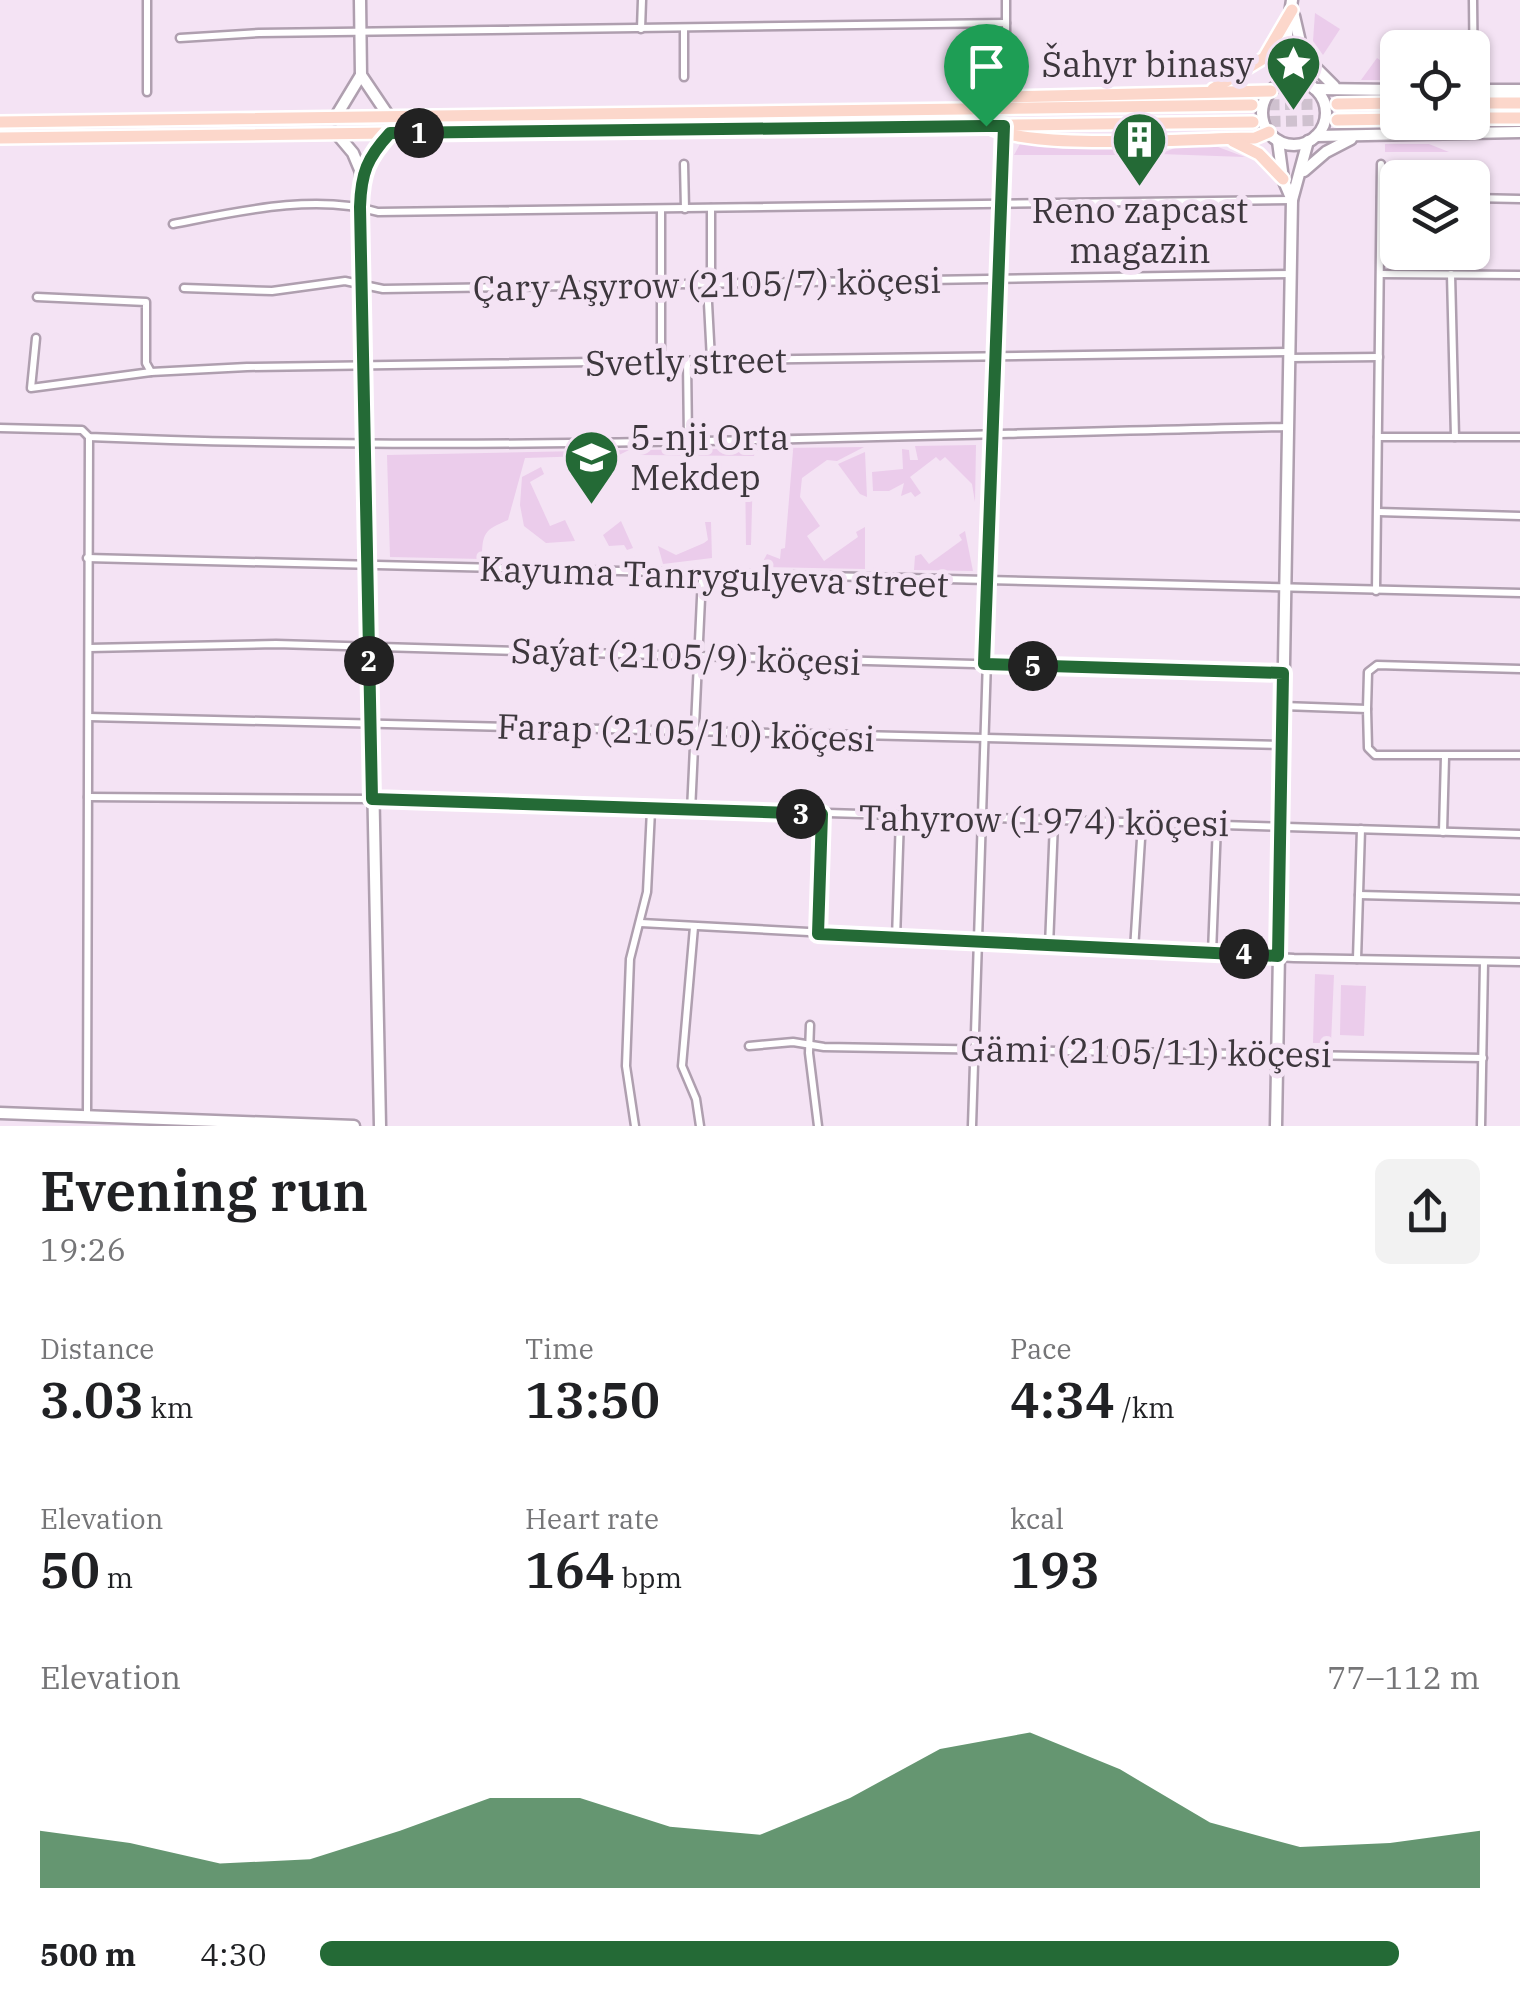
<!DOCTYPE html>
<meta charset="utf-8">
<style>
:root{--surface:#fff;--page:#f2f2f2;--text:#202124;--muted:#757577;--accent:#246a36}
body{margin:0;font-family:"IBM Plex Serif",serif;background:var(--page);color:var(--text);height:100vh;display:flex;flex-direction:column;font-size:38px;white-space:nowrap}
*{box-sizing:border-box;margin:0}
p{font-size:32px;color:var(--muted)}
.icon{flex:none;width:55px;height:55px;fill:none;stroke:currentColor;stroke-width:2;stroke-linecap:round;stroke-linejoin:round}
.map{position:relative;height:1126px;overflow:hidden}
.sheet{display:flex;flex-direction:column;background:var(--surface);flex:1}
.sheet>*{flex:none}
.controls{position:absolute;left:1380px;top:30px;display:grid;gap:20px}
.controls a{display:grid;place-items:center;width:110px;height:110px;border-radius:15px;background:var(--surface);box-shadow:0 2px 8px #0004;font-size:50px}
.pin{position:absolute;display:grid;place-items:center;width:85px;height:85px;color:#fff;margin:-102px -42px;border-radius:50% 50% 50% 0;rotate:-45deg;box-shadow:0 0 10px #0007}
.pin .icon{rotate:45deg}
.km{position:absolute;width:50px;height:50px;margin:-25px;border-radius:50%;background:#222;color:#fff;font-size:28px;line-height:50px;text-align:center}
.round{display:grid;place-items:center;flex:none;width:105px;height:105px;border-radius:15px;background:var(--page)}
.overview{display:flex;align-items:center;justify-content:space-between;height:170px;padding:0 40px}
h1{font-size:55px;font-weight:600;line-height:75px}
.figures{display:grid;grid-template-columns:repeat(3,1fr);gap:15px;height:170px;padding:10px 40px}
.figures div{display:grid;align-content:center}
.figures b{font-size:50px;font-weight:600}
.figures small{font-size:28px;font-weight:400}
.figures p{font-size:28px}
.chart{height:280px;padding:20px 40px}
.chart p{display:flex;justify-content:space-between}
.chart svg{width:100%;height:180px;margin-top:10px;fill:var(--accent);opacity:.7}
ul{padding:0 40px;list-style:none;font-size:32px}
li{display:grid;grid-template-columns:160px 120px 1fr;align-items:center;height:75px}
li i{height:25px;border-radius:12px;background:var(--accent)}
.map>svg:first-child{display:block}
.green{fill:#ebcceb}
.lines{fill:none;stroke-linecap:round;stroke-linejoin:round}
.primary-tunnel{stroke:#cfc1cf;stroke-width:11;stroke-dasharray:11 5.5;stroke-linecap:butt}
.street-casing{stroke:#af9faf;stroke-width:11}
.secondary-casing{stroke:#af9faf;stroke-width:15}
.primary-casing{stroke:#fff;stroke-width:16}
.street{stroke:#fff;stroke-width:6}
.secondary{stroke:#fff;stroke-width:10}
.primary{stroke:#fcd7cb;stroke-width:11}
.route-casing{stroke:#fff;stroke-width:20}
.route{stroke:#246a36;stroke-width:12}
.labels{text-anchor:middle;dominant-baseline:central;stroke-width:10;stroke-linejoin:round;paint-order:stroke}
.poi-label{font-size:35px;fill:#3d373d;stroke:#f4e3f4;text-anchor:end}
.street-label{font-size:35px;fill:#3d373d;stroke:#f4e3f4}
</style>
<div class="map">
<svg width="1520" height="1126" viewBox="0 0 1520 1126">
<rect width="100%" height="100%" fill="#f4e3f4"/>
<g class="green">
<polygon points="1315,13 1340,29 1323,55 1313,41"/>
<polygon points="1377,58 1397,72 1397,80 1361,80"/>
<polygon points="1020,144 1114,148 1133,155 1014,155"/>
<polygon points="1385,144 1429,144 1449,152 1385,152"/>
<polygon points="1177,147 1218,147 1245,157 1160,154"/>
<polygon points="976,445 975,502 972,484 945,457 940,461 936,457 910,477 921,493 915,497 911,492 901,496 904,483 889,491 873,491 872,472 903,469 902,449 909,450 910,460 918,460 915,446"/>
<polygon points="864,447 837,461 827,460 802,478 800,497 820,526 807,536 824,561 858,537 856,532 865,527 865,569 760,567 767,554 780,559 781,549 785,548 793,451 755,451 754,456 640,455 640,450"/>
<path d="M629,450L619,455L525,458L508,520C485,530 482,532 482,559L390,557L387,455Z"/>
<polygon points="865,452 867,497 860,494 838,464"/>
<polygon points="541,467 544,474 530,482 550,526 565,520 575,541 546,543 524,526 520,505 522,477"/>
<polygon points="745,467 753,469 751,545 746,545"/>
<polygon points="621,521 633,548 627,550 624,545 609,546 603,535"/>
<polygon points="705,522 711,522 712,558 663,564 658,546 676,555 704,543 708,540"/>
<polygon points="965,531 973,571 914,570 915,556 921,554 929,564 962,540 959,535"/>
<polygon points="1315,974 1334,975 1331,1043 1313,1043"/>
<polygon points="1341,985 1366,986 1364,1036 1340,1035"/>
</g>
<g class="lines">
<g class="primary-tunnel">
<polyline points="1252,105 1337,104"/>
<polyline points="1253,122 1337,120"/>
</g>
<defs>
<g id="street">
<polyline points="147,0 147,92"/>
<polyline points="1006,0 1006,97"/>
<polyline points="1473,0 1474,90"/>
<polyline points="641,29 642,0"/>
<polyline points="684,29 684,77"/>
<polyline points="180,38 259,33 1006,23"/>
<polyline points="684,164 685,209"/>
<polyline points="1381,197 1398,197"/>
<polyline points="1472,198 1520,199"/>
<polyline points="661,209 661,361"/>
<path d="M173,224C236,212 315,193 378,212L1292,200"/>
<polyline points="1381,274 1520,275"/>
<polyline points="1451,274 1455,437"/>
<polyline points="707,284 711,360"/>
<polyline points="711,284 711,208"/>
<polyline points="184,288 272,291 345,281 383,289 1291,274"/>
<polyline points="37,297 146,302 146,363 151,372 247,367 1288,352"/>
<polyline points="36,338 31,388 151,372"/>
<polyline points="1289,358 1379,357"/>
<polyline points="687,361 688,440"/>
<path d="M0,428L82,430L89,437C488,454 889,435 1288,427"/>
<polyline points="1378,437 1520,437"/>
<polyline points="1378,512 1520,516"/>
<polyline points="87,558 1520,593"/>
<polyline points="1376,591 1381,164"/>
<polyline points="89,648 276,644 1283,673"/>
<polyline points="1283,706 1367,709 1368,748 1375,755 1520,755"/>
<polyline points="1367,709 1368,672 1377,665 1520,669"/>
<polyline points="89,717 1282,745"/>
<polyline points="88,797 372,799 1520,834"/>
<polyline points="691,811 702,577"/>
<polyline points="1443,832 1445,757"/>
<polyline points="1359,895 1520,899"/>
<polyline points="641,923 1294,958 1520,962"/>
<polyline points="694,927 682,1066 696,1099 700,1126"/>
<polyline points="818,934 822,814"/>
<polyline points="896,939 900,817"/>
<polyline points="1049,946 1054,822"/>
<polyline points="1134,950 1142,823"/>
<polyline points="1212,953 1217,824"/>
<polyline points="1357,959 1361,829"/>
<polyline points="810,1025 809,1053 818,1126"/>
<polyline points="749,1046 793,1042 824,1047 1483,1058"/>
<polyline points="87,1115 89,437"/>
<polyline points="635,1126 626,1066 630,959 647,892 651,810"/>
<polyline points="972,1126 1004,132"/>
<polyline points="1481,1126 1484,962"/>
</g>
<g id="secondary">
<polyline points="360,0 361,75 390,118"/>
<polyline points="1294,16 1310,85"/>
<polyline points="1308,60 1334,86"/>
<circle cx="1294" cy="113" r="32"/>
<polyline points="1280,84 1292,0"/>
<polyline points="1315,89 1398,90"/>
<polyline points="1472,90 1520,90"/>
<polyline points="335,118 361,75"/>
<polyline points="337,134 353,153 361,172 380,1126"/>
<polyline points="1316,136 1520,132"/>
<polyline points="1278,141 1283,179 1292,200"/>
<polyline points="1304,171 1326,152 1351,139"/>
<polyline points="361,172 390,133"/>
<polyline points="0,1113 354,1126"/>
<polyline points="1276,1126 1292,200 1308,141"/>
</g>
<g id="primary">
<polyline points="1213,89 1264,58 1292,10"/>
<polyline points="1472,103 1520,103"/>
<polyline points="1337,104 1398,103"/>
<polyline points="985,110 1006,97 1271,91"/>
<polyline points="1472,118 1520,118"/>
<polyline points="1337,120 1398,119"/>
<polyline points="0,122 1252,105"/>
<path d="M990,128C1039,151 1193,138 1255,138L1269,132"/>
<polyline points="0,138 1253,122"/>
<polyline points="1233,141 1259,154 1283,179"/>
</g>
</defs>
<use href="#street" class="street-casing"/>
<use href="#secondary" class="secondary-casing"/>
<use href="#primary" class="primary-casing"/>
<use href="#street" class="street"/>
<use href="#secondary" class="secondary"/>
<use href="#primary" class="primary"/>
</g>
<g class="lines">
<defs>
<path id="route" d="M986,126H1004L984,664L1283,673L1278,956L818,934L822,814L372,799L360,207C361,173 367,158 390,133Z"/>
</defs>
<use href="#route" class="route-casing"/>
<use href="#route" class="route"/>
</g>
<defs>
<symbol id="sight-pin" viewBox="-11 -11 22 30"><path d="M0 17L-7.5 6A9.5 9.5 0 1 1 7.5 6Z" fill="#246a36" stroke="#f4e3f4"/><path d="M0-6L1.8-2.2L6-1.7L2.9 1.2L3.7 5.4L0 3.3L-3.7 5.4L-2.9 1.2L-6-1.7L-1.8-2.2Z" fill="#fff"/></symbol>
<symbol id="building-pin" viewBox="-11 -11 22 30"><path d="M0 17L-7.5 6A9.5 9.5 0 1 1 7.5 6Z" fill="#246a36" stroke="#f4e3f4"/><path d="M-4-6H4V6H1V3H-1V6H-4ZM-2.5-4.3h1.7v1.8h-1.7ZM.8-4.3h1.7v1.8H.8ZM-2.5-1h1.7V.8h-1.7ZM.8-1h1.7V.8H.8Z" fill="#fff"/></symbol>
<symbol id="school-pin" viewBox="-11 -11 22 30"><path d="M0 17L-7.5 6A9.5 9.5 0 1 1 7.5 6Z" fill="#246a36" stroke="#f4e3f4"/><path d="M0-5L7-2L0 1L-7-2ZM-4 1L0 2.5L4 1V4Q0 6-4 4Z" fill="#fff"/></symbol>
</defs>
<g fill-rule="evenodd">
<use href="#sight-pin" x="1262" y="32" width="63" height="86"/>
<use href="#building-pin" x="1108" y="108" width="63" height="86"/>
<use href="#school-pin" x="560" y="426" width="63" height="86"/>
</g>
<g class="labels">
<g class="poi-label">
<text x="1254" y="64">Šahyr binasy</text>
<text x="1140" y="210" text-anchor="middle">Reno zapcast<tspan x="1140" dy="40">magazin</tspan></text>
<text x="630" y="437" text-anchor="start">5-nji Orta<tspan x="630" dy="40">Mekdep</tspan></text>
</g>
<g class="street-label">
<text transform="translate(707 284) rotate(-1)">Çary Aşyrow (2105/7) köçesi</text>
<text transform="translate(686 361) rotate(-1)">Svetly street</text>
<text transform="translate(714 576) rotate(2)">Kayuma Tanrygulyeva street</text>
<text transform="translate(686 656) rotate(2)">Saýat (2105/9) köçesi</text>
<text transform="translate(686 732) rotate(2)">Farap (2105/10) köçesi</text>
<text transform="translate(1044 820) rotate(1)">Tahyrow (1974) köçesi</text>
<text transform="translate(1146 1051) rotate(1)">Gämi (2105/11) köçesi</text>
</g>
</g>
</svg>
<div class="controls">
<a><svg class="icon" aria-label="locate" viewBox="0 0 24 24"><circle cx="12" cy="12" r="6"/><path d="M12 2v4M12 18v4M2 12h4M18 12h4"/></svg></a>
<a><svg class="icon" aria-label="layers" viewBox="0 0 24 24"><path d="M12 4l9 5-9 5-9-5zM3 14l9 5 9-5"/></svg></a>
</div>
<div class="pin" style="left:986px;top:126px;background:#1e9e55"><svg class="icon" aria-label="arrive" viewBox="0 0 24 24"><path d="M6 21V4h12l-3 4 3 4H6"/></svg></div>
<b class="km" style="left:419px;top:133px">1</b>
<b class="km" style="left:369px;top:661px">2</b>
<b class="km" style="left:801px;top:814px">3</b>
<b class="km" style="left:1244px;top:954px">4</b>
<b class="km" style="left:1033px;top:666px">5</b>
</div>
<section class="sheet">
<div class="overview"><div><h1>Evening run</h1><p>19:26</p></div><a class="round"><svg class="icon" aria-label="share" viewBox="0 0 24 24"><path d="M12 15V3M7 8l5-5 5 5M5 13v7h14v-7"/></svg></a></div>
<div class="figures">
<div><p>Distance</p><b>3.03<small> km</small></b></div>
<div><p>Time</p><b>13:50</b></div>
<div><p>Pace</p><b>4:34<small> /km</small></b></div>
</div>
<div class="figures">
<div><p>Elevation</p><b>50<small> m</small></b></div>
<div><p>Heart rate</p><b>164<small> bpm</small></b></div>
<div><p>kcal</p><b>193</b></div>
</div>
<div class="chart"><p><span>Elevation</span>77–112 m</p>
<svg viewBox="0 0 160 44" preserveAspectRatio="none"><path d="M0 44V30L10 33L20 38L30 37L40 30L50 22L60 22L70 29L80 31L90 22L100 10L110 6L120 15L130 28L140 34L150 33L160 30V44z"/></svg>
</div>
<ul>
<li><b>500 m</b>4:30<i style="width:93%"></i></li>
</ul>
</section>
